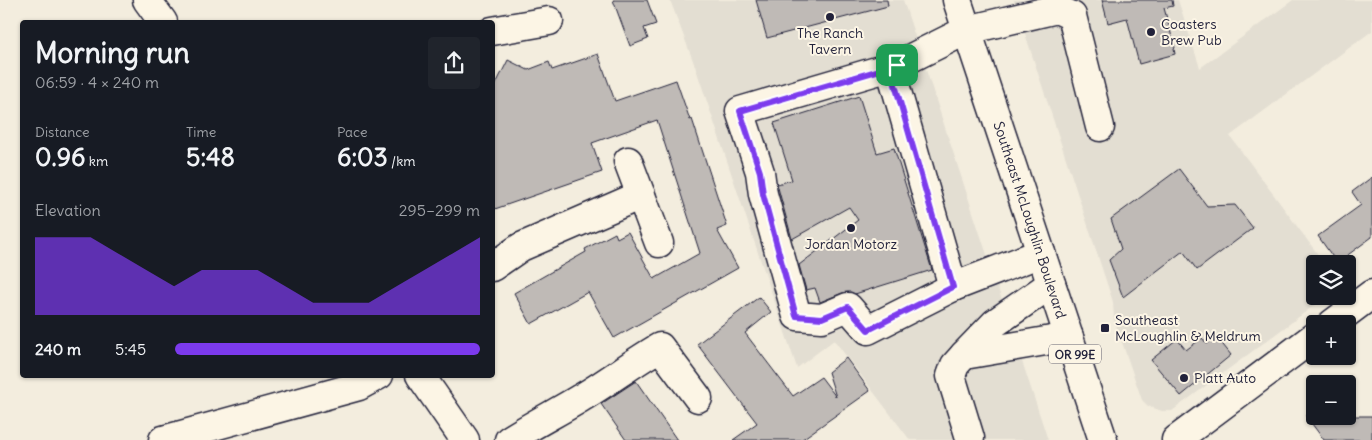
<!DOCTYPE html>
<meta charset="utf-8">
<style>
:root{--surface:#171b24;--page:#20242c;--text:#f1f3f6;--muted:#9ea1a6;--accent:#7c3aed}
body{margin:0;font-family:Delius,sans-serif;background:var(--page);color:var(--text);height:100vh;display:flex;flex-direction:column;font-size:19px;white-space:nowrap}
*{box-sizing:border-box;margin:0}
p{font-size:16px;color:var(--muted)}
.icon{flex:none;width:28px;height:28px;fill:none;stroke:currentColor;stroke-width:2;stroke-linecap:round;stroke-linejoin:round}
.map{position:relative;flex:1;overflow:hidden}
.panel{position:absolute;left:20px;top:20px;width:475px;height:358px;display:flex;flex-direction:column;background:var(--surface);border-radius:5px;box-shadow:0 1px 4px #0004}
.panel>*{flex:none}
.fabs{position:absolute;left:1306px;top:255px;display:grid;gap:10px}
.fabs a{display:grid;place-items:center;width:50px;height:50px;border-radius:5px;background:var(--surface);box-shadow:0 1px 4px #0004;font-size:25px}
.pin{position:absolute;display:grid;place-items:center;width:42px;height:42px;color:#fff;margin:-21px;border-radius:10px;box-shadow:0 2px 8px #0006}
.round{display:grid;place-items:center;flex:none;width:52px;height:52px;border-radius:5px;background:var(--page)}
.summary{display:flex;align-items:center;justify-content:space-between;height:85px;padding:0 15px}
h1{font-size:28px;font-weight:700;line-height:38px}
.metrics{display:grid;grid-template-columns:repeat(3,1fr);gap:8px;height:85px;padding:5px 15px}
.metrics div{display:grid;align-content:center}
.metrics b{font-size:25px;font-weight:700}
.metrics small{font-size:14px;font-weight:400}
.metrics p{font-size:14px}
.chart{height:140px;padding:10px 15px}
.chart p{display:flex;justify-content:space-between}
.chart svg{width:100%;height:90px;margin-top:5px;fill:var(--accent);opacity:.7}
ul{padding:0 15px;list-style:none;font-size:16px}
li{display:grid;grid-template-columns:80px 60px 1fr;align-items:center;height:38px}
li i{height:12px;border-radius:6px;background:var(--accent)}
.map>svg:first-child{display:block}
.built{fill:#e3ded2}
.building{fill:#bfbab6;stroke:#22223b}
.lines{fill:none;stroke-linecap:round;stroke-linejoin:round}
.minor-casing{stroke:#22223b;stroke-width:31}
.major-casing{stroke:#22223b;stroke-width:31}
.minor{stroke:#fcf5e5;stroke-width:28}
.major{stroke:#fcf5e5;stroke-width:28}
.route-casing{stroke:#fff;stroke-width:10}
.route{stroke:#7c3aed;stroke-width:6}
.poi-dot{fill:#22223b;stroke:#fcf5e5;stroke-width:2}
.labels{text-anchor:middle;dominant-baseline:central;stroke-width:4;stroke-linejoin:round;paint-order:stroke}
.shield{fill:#fcf5e5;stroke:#63616e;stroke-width:1}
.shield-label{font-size:12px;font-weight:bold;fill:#22223b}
.poi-label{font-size:14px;fill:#22223b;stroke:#fcf5e5;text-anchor:start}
.street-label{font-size:14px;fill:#22223b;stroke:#fcf5e5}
</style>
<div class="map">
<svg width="1372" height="440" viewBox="0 0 1372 440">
<rect width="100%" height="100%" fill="#f3edde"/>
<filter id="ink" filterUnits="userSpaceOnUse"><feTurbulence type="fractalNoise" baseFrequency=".02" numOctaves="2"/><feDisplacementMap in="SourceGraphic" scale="10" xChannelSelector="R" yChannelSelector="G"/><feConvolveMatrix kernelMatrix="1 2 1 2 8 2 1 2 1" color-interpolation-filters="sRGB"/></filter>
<g filter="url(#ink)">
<g class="built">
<polygon points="670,0 903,0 1048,440 910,440 834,340 797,368 695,66"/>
<polygon points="1014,0 1178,0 1200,68 1293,0 1372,0 1372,31 1230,136 1325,264 1315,264 1315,296 1327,296 1172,411 1162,411 1148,406 1142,400 1114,319 1113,302"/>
</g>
<g class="building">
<polygon points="613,0 647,0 656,24 644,28 648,39 630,46"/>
<polygon points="756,0 887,0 888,6 767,38"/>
<polygon points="1102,0 1172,0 1173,6 1164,8 1175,48 1174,49 1175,54 1139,64 1127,18 1108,23"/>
<polygon points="598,54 615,101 676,80 690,120 692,119 727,226 717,230 738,268 614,338 588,292 531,324 514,293 586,252 585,249 615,233 617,238 628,232 654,279 700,253 657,120 592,143 602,172 492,210 492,92 508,60 528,70 549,62 552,70"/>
<polygon points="859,96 877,153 894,148 932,270 855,294 851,292 842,293 820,302 815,288 806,290 799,265 858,220 849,207 792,239 777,184 792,180 774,123"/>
<polygon points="1179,169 1207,206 1235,205 1253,228 1197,270 1183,251 1123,297 1109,260 1121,249 1111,219"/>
<polygon points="1372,177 1372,237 1337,263 1318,236 1361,205 1352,192"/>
<polygon points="759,297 771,312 745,333 793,396 821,377 836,397 828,372 846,358 870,391 801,440 733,440 757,423 697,344"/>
<polygon points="1216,336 1231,355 1181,396 1151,360 1177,339 1186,350 1202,338 1207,344"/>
<polygon points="636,381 677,440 626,440 601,404"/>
<polygon points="1306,416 1372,416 1372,440 1324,440"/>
</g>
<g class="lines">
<defs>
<g id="minor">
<polyline points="147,0 163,22"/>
<polyline points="492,31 549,21"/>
<polyline points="897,65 740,111 760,172 763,194 797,316 822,318 848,307 868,330 953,287 1041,253"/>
<polyline points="628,161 659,243"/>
<polyline points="492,267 521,247 641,195"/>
<polyline points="1051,284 995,323 964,355 1069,337"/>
<polyline points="953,287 892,74 897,65 967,30 1057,9 1072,16 1100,127"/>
<polyline points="1332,324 1372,294"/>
<polyline points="964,355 955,365 951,376 970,438"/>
<polyline points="420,375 465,440"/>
<polyline points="163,440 359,386 379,375"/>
<path d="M509,440C532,425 556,413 579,399C607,383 632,363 660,347L698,398"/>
<polyline points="1176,440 1315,336"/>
</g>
<polyline id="major" points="957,0 1103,440"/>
</defs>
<use href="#minor" class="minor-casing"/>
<use href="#major" class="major-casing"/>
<use href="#minor" class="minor"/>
<use href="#major" class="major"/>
</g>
</g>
<g class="lines" filter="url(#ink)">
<defs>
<polygon id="route" points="897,65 892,74 953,287 868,330 848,307 822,318 796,316 763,194 760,172 740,111"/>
</defs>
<use href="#route" class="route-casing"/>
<use href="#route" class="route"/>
</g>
<g class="poi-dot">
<circle cx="830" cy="17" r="5"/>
<circle cx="1151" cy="32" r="5"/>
<circle cx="851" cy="228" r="5"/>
<rect x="1100" y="323" width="10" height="10" rx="2.5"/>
<circle cx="1184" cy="378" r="5"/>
</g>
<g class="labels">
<rect class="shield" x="1049" y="344.5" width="52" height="19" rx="4"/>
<g class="shield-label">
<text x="1075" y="354">OR 99E</text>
</g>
<g class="poi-label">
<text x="1161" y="24">Coasters<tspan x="1161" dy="16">Brew Pub</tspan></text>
<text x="830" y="33" text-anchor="middle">The Ranch<tspan x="830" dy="16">Tavern</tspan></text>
<text x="851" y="244" text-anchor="middle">Jordan Motorz</text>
<text x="1115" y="320">Southeast<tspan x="1115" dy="16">McLoughlin &amp; Meldrum</tspan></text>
<text x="1194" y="378">Platt Auto</text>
</g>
<g class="street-label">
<text transform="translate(1030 220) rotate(72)">Southeast McLoughlin Boulevard</text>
</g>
</g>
</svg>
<div class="fabs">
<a><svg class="icon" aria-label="layers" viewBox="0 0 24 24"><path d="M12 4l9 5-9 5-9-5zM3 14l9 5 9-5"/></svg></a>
<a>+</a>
<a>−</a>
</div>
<div class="pin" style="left:897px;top:65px;background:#1e9e55"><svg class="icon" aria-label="arrive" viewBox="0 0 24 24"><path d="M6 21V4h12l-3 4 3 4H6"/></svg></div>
<section class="panel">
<div class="summary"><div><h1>Morning run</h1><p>06:59 · 4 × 240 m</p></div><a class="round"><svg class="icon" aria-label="share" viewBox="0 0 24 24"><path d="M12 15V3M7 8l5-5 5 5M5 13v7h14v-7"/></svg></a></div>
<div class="metrics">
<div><p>Distance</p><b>0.96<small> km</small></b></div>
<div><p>Time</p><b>5:48</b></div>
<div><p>Pace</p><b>6:03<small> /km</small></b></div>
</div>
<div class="chart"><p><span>Elevation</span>295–299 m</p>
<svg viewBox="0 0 160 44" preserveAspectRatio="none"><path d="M0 44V6L10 6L20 6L30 14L40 22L50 30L60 22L70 22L80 22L90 30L100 38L110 38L120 38L130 30L140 22L150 14L160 6V44z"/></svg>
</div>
<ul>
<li><b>240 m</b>5:45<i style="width:100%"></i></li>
</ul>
</section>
</div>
